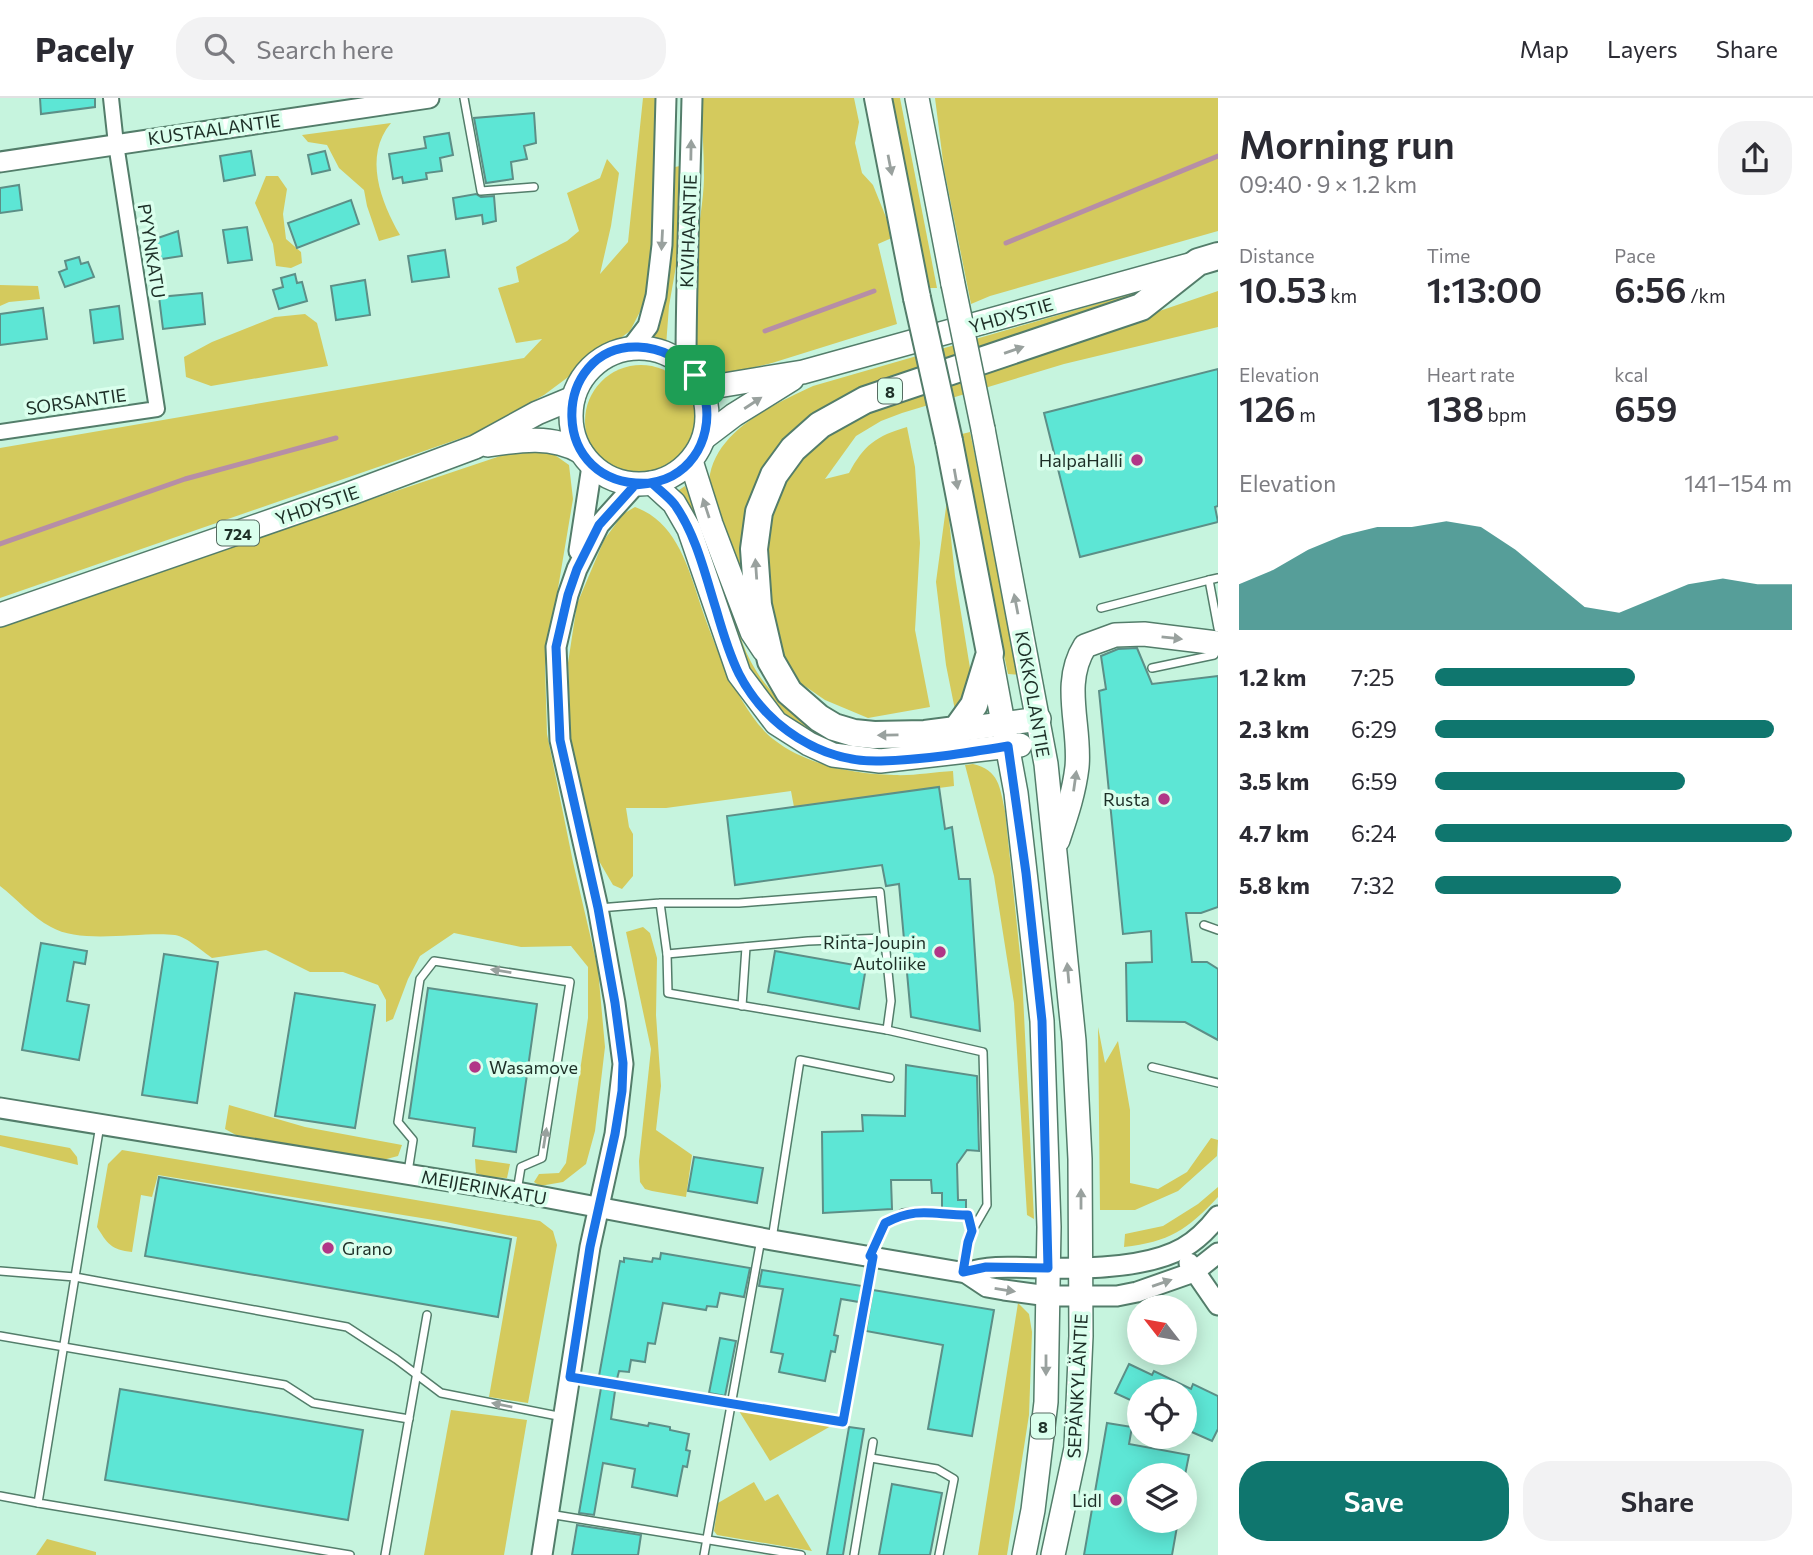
<!DOCTYPE html>
<meta charset="utf-8">
<style>
:root{--surface:#fff;--page:#f2f2f3;--text:#2b2b33;--muted:#7c7c81;--line:#e1e1e2;--accent:#0f766e}
body{margin:0;font-family:Commissioner,sans-serif;background:var(--page);color:var(--text);height:100vh;display:flex;flex-direction:column;font-size:26px;white-space:nowrap}
*{box-sizing:border-box;margin:0}
p{font-size:23px;color:var(--muted)}
.icon{flex:none;width:38px;height:38px;fill:none;stroke:currentColor;stroke-width:2;stroke-linecap:round;stroke-linejoin:round}
.map{position:relative;flex:1;overflow:hidden}
.details{display:flex;flex-direction:column;background:var(--surface);width:595px}
.details>*{flex:none}
.needle{width:46px;rotate:301deg}
.fabs{position:absolute;left:1127px;top:1197px;display:grid;gap:14px}
.fabs a{display:grid;place-items:center;width:70px;height:70px;border-radius:50%;background:var(--surface);box-shadow:0 4px 18px #0003;font-size:35px}
.pin{position:absolute;display:grid;place-items:center;width:60px;height:60px;color:#fff;margin:-30px;border-radius:14px;box-shadow:0 4px 10px #0006}
.round{display:grid;place-items:center;flex:none;width:74px;height:74px;border-radius:28px;background:var(--page)}
.headline{display:flex;align-items:center;justify-content:space-between;height:119px;padding:0 21px}
h1{font-size:38px;font-weight:600;line-height:52px}
.figures{display:grid;grid-template-columns:repeat(3,1fr);gap:10px;height:119px;padding:7px 21px}
.figures div{display:grid;align-content:center}
.figures b{font-size:35px;font-weight:600}
.figures small{font-size:19px;font-weight:400}
.figures p{font-size:19px}
.chart{height:196px;padding:14px 21px}
.chart p{display:flex;justify-content:space-between}
.chart svg{width:100%;height:126px;margin-top:7px;fill:var(--accent);opacity:.7}
.primary-button{display:flex;gap:14px;margin-top:auto;padding:14px 21px}
.primary-button a{flex:1;height:80px;border-radius:28px;background:var(--accent);color:#fff;font-size:28px;font-weight:600;line-height:80px;text-align:center}
.primary-button a+a{background:var(--page);color:var(--text)}
ul{padding:0 21px;list-style:none;font-size:23px}
li{display:grid;grid-template-columns:112px 84px 1fr;align-items:center;height:52px}
li i{height:18px;border-radius:9px;background:var(--accent)}
header{display:flex;align-items:center;gap:42px;box-sizing:border-box;height:98px;padding:0 35px;background:var(--surface);border-bottom:2px solid var(--line)}
header strong{font-size:33px}
nav{display:flex;gap:38px;margin-inline-start:auto;font-size:24px}
.search{width:490px;height:63px;background:var(--page);display:flex;align-items:center;gap:18px;box-sizing:border-box;padding:0 24px;border-radius:28px;color:var(--muted);font-size:26px}
main{display:flex;flex:1;min-height:0}
.map>svg:first-child{display:block}
.green{fill:#d4ca5d}
.lines{fill:none;stroke-linecap:round;stroke-linejoin:round}
.stream{stroke:#b68ea6;stroke-width:5}
.building{fill:#5de6d5;stroke:#5c8f87;stroke-width:2}
.lane-casing{stroke:#537d6a;stroke-width:10}
.street-casing{stroke:#537d6a;stroke-width:18}
.secondary-casing{stroke:#537d6a;stroke-width:23}
.primary-casing{stroke:#537d6a;stroke-width:26}
.highway-casing{stroke:#537d6a;stroke-width:30}
.lane{stroke:#fff;stroke-width:7}
.street{stroke:#fff;stroke-width:14}
.secondary{stroke:#fff;stroke-width:19}
.primary{stroke:#fff;stroke-width:23}
.highway{stroke:#fff;stroke-width:26}
.primary-bridge-casing{stroke:#537d6a;stroke-width:26;stroke-linecap:butt}
.highway-bridge-casing{stroke:#537d6a;stroke-width:30;stroke-linecap:butt}
.primary-bridge{stroke:#fff;stroke-width:23}
.highway-bridge{stroke:#fff;stroke-width:26}
.oneway{fill:#99a19e}
.route-casing{stroke:#fff;stroke-width:14}
.route{stroke:#1a73e8;stroke-width:9}
.poi-dot{fill:#b13687;stroke:#daffed;stroke-width:2.5}
.labels{text-anchor:middle;dominant-baseline:central;stroke-width:7;stroke-linejoin:round;paint-order:stroke}
.shield{fill:#daffed;stroke:#566d62;stroke-width:2}
.shield-label{font-size:16px;font-weight:bold;fill:#1d2f27}
.street-label{font-size:18px;fill:#1d2f27;stroke:#daffed}
.poi-label{font-size:18px;fill:#1d2f27;stroke:#daffed;text-anchor:end}
</style>
<header>
<strong>Pacely</strong>
<div class="search"><svg class="icon" aria-label="search" viewBox="0 0 24 24"><circle cx="10" cy="10" r="6"/><path d="M15 15l6 6"/></svg>Search here</div>
<nav><a>Map</a><a>Layers</a><a>Share</a></nav>
</header>
<main>
<div class="map">
<svg width="1218" height="1457" viewBox="0 0 1218 1457">
<rect width="100%" height="100%" fill="#c6f4de"/>
<g class="green">
<polygon points="643,0 655,0 660,23 653,154 643,208 630,233 544,297 476,335 0,500 0,350 524,260 542,241 516,245 498,190 519,184 516,169 567,143 579,133 567,95 600,80 607,61 619,75 611,128 600,176 628,144"/>
<path d="M701,0H854L859,24L855,45L862,75L873,87L894,139L878,146L897,226L772,265L726,276L700,265C675,219 703,133 704,80C704,54 702,27 701,0Z"/>
<polygon points="888,0 900,0 937,190 928,190"/>
<polygon points="935,0 1218,0 1218,133 990,198 971,206 944,71"/>
<path d="M391,25C363,58 381,104 400,137L379,143L367,108L364,92L339,70L327,47L308,44L302,37Z"/>
<path d="M680,68L684,108L679,151L669,208L666,248L653,246C666,188 674,128 675,69Z"/>
<polygon points="266,78 278,78 287,91 283,116 286,141 301,154 302,165 291,170 276,168 273,146 255,105"/>
<polygon points="0,187 38,188 40,201 9,204 0,208"/>
<path d="M1152,190L1082,220L798,330L745,477C734,455 719,432 712,409C693,343 766,310 813,288Z"/>
<path d="M1218,193V229L1064,266L902,315L881,323L856,338L825,381L849,375C864,347 876,338 907,329L915,369L920,445L915,532L930,609L868,620L825,602L796,582L787,566L770,517L762,469L767,424L778,395L798,358L838,326L890,305Z"/>
<polygon points="305,216 317,225 328,268 211,288 186,279 184,259 212,244 275,219"/>
<circle cx="641" cy="323" r="56"/>
<polygon points="970,334 1020,577 1008,576 958,337"/>
<path d="M515,353L552,355L569,367L573,401L545,568L547,636L573,764L598,871L605,949L595,1033L586,1066L563,1084L540,1088L534,1084L539,1076L559,1075L566,1065L588,920V869L571,848L521,849L454,835L420,858L408,881L393,921L386,924V902L378,887L343,874H310L266,852L212,860C202,853 187,839 175,837C141,833 82,847 51,829C32,819 17,801 0,788V526Z"/>
<path d="M685,388C698,419 712,451 724,483C733,509 738,540 751,564C772,603 805,625 843,644L840,650L798,632L774,612L746,571L676,394Z"/>
<polygon points="947,402 955,478 970,570 971,591 955,612 946,567 936,484"/>
<path d="M635,409C672,422 686,461 697,496C710,537 739,614 773,641C806,667 853,676 894,677C913,678 933,674 953,673L954,688L794,709L791,693L666,710H626L629,729L633,736V778L622,791L613,787L599,763L582,696L571,650L568,565L577,506L604,442L623,416Z"/>
<path d="M973,666C999,672 1000,689 1005,713L1022,876L1034,1121L1027,1117L1014,905L994,778L965,667Z"/>
<polygon points="643,829 650,835 657,860 656,917 661,988 656,1032 692,1057 686,1099 652,1093 645,1091 640,1084 639,1063 651,951 626,834"/>
<polygon points="1098,929 1105,965 1118,943 1130,1012 1130,1085 1158,1091 1187,1074 1211,1040 1218,1042 1217,1058 1178,1093 1135,1112 1100,1112"/>
<polygon points="229,1007 305,1029 402,1047 398,1058 379,1063 236,1037 225,1031"/>
<polygon points="0,1037 70,1050 77,1059 78,1067 0,1048"/>
<path d="M122,1052L540,1123L553,1133L557,1147L528,1305L489,1299L517,1139L446,1124L158,1077L152,1099L141,1097L132,1154C111,1152 107,1145 97,1129L108,1066Z"/>
<polygon points="475,1061 510,1066 507,1080 487,1079 476,1075"/>
<path d="M1218,1089V1099C1187,1132 1169,1144 1124,1149L1125,1136L1163,1128L1198,1106Z"/>
<polygon points="1018,1205 1029,1216 1032,1234 1029,1317 1007,1457 978,1457"/>
<polygon points="451,1312 527,1322 504,1457 424,1457"/>
<polygon points="739,1313 831,1328 770,1363"/>
<polygon points="754,1384 765,1403 778,1396 812,1453 717,1437 714,1433 718,1405"/>
<polygon points="47,1441 96,1454 96,1457 36,1457"/>
</g>
<g class="lines">
<g class="stream">
<polyline points="1006,145 1218,58"/>
<polyline points="765,233 874,193"/>
<polyline points="0,446 185,381 336,340"/>
</g>
</g>
<g class="building">
<polygon points="40,0 95,0 95,9 41,16"/>
<polygon points="534,15 536,45 524,48 527,61 511,64 513,81 486,85 474,20"/>
<polygon points="449,35 453,57 440,60 442,73 426,75 427,81 403,85 402,79 393,81 389,56 426,50 424,39"/>
<polygon points="251,53 255,77 224,83 220,58"/>
<polygon points="325,53 330,72 312,76 308,57"/>
<polygon points="19,87 22,112 0,115 0,90"/>
<polygon points="476,96 481,99 494,98 496,123 483,126 482,117 456,121 453,100"/>
<polygon points="351,102 359,126 297,150 288,125"/>
<polygon points="247,129 252,162 228,165 223,132"/>
<polygon points="178,133 182,158 155,162 152,142"/>
<polygon points="445,152 449,179 412,184 408,158"/>
<polygon points="79,159 81,166 88,164 94,179 65,189 59,174 67,171 65,163"/>
<polygon points="295,176 297,185 302,184 307,203 279,211 273,192 283,189 281,180"/>
<polygon points="365,182 370,217 336,222 331,188"/>
<polygon points="202,195 205,226 163,231 159,199"/>
<polygon points="119,208 123,241 94,245 90,212"/>
<polygon points="43,210 47,241 0,247 0,216"/>
<polygon points="1218,271 1218,408 1215,409 1218,424 1080,459 1044,315"/>
<polygon points="1137,550 1152,586 1218,578 1218,809 1201,815 1186,815 1192,864 1207,864 1218,871 1218,942 1185,924 1127,923 1126,865 1152,864 1151,833 1123,836 1099,593 1106,591 1101,558 1118,551"/>
<polygon points="939,689 945,731 952,729 959,781 970,781 980,933 911,919 899,786 886,788 882,767 735,787 727,718"/>
<polygon points="41,845 87,853 85,866 74,864 67,903 89,907 79,962 22,952"/>
<polygon points="775,853 866,869 859,911 768,894"/>
<polygon points="164,856 218,864 197,1005 142,997"/>
<polygon points="428,890 537,906 516,1054 473,1048 475,1030 409,1020"/>
<polygon points="295,895 375,907 355,1030 275,1018"/>
<polygon points="906,967 977,978 979,1053 967,1052 957,1066 958,1102 966,1102 966,1111 942,1111 942,1095 932,1095 931,1082 891,1082 892,1111 823,1115 822,1034 863,1033 862,1017 905,1018"/>
<polygon points="694,1059 763,1070 757,1105 688,1093"/>
<polygon points="159,1079 511,1141 498,1219 145,1158"/>
<polygon points="661,1155 750,1170 744,1199 720,1195 717,1209 707,1208 706,1212 663,1205 655,1246 648,1245 645,1264 631,1262 629,1274 619,1273 617,1281 599,1278 620,1163 624,1164 624,1160 652,1164 653,1160 660,1161"/>
<polygon points="762,1172 862,1188 859,1204 841,1201 834,1237 838,1238 835,1254 831,1253 825,1283 779,1274 783,1256 771,1254 783,1191 759,1188"/>
<polygon points="873,1192 994,1212 972,1338 928,1331 943,1247 866,1233"/>
<polygon points="720,1240 736,1243 725,1298 709,1295"/>
<polygon points="1129,1266 1152,1277 1154,1273 1191,1291 1193,1286 1218,1298 1218,1331 1212,1343 1185,1331 1185,1293 1139,1293 1139,1306 1115,1295"/>
<polygon points="601,1290 615,1293 611,1321 648,1328 649,1325 670,1329 670,1332 689,1336 686,1352 690,1353 687,1369 683,1368 677,1398 632,1389 635,1371 603,1365 594,1417 579,1415"/>
<polygon points="120,1291 363,1332 348,1422 105,1382"/>
<polygon points="1107,1325 1132,1329 1129,1346 1189,1357 1185,1377 1139,1377 1139,1423 1178,1423 1172,1457 1084,1457"/>
<polygon points="849,1329 864,1331 843,1457 827,1457"/>
<polygon points="892,1386 942,1395 930,1457 879,1457"/>
<polygon points="577,1427 641,1437 638,1457 572,1457"/>
</g>
<g class="lines">
<defs>
<g id="lane">
<polyline points="464,0 481,93 534,89"/>
<polyline points="1218,480 1209,482 1218,530"/>
<polyline points="1101,510 1209,482"/>
<polyline points="1152,570 1214,557 1218,550"/>
<polyline points="599,810 660,805 739,805 880,794 891,903 887,932 668,895 667,856 660,805"/>
<polyline points="1204,827 1218,832"/>
<polyline points="667,856 808,843 885,840"/>
<polyline points="742,908 746,849"/>
<polyline points="887,932 983,954 987,1107 972,1133"/>
<polyline points="1152,969 1218,985"/>
<polyline points="100,1027 75,1179 347,1229 396,1261 441,1295 563,1319"/>
<polyline points="408,1074 413,1042 398,1024 420,881 434,863 570,884 542,1060 521,1069 517,1093"/>
<polyline points="772,1141 800,962 890,980"/>
<polyline points="870,1157 885,1125 903,1115 927,1113 939,1117 968,1117 972,1133 968,1145 963,1174"/>
<polyline points="0,1173 75,1179 38,1405 350,1457"/>
<polyline points="0,1238 285,1287 313,1305 409,1321"/>
<polyline points="570,1279 843,1324 873,1160"/>
<polyline points="871,1360 937,1371 954,1381 939,1457"/>
<polyline points="0,1398 38,1405"/>
<polyline points="549,1416 801,1457"/>
<polyline points="385,1457 427,1217"/>
<polyline points="704,1457 761,1141"/>
<polyline points="854,1457 873,1344"/>
</g>
<polyline id="street" points="0,334 157,311 116,46 111,0"/>
<g id="secondary">
<polyline points="0,64 429,0"/>
<polyline points="632,249 648,228 656,198 662,147 666,0"/>
<path d="M686,267C686,178 690,89 692,0"/>
<polyline points="579,453 592,368"/>
<polyline points="0,1010 517,1094 772,1142 966,1175 987,1189 1004,1192 1048,1198 1117,1198 1137,1194 1194,1174 1218,1155"/>
<polyline points="1189,1165 1218,1207"/>
<path d="M966,1175C993,1166 1018,1170 1046,1170C1085,1171 1148,1170 1183,1150C1197,1142 1208,1131 1218,1118"/>
<polyline points="542,1457 590,1149 615,1036 623,966 615,905 598,810 560,642 556,549 568,497 577,471 599,427 635,387"/>
</g>
<g id="primary">
<polyline points="917,0 953,186"/>
<circle cx="639" cy="318" r="68"/>
<polyline points="699,282 718,288 803,274 1193,166"/>
<polyline points="983,331 1046,666 1074,943 1080,1061 1081,1238 1076,1350 1053,1457"/>
<polyline points="705,339 734,317 792,281"/>
<path d="M488,347C520,342 553,337 581,354"/>
<polyline points="691,363 711,426 752,534 764,552"/>
<polyline points="652,385 674,405 689,431 739,576 776,625 809,646 833,657 880,663 1020,647"/>
<polyline points="0,517 349,396 475,349 537,315 573,300"/>
<polyline points="990,555 1016,695 1042,923 1049,1129 1046,1304 1033,1412 1024,1457"/>
<polyline points="956,632 1039,621"/>
<path d="M1058,742C1066,718 1074,695 1077,669C1081,628 1061,586 1085,548L1115,537L1144,536L1218,545"/>
</g>
<g id="highway">
<polyline points="878,0 917,200"/>
<polyline points="949,343 990,555 974,607 956,632 925,636 874,637 854,635 834,629 819,620 789,594 771,563 758,507 754,451 759,414 774,377 793,351 820,327 865,302 1141,209 1198,164 1218,158"/>
</g>
</defs>
<use href="#lane" class="lane-casing"/>
<use href="#street" class="street-casing"/>
<use href="#secondary" class="secondary-casing"/>
<use href="#primary" class="primary-casing"/>
<use href="#highway" class="highway-casing"/>
<use href="#lane" class="lane"/>
<use href="#street" class="street"/>
<use href="#secondary" class="secondary"/>
<use href="#primary" class="primary"/>
<use href="#highway" class="highway"/>
<defs>
<polyline id="primary-bridge" points="953,186 983,331"/>
<polyline id="highway-bridge" points="917,200 949,343"/>
</defs>
<use href="#primary-bridge" class="primary-bridge-casing"/>
<use href="#highway-bridge" class="highway-bridge-casing"/>
<use href="#primary-bridge" class="primary-bridge"/>
<use href="#highway-bridge" class="highway-bridge"/>
</g>
<defs><path id="oneway-solid" d="M-6-.8H1V-3.2L6.5 0L1 3.2V.8H-6Z" transform="scale(1.75)"/></defs>
<g class="oneway">
<use href="#oneway-solid" transform="translate(691 52) rotate(-89)"/>
<use href="#oneway-solid" transform="translate(890 67) rotate(79)"/>
<use href="#oneway-solid" transform="translate(662 142) rotate(93)"/>
<use href="#oneway-solid" transform="translate(1014 252) rotate(-19)"/>
<use href="#oneway-solid" transform="translate(753 305) rotate(-33)"/>
<use href="#oneway-solid" transform="translate(956 381) rotate(80)"/>
<use href="#oneway-solid" transform="translate(706 410) rotate(-108)"/>
<use href="#oneway-solid" transform="translate(756 471) rotate(-94)"/>
<use href="#oneway-solid" transform="translate(1016 506) rotate(-101)"/>
<use href="#oneway-solid" transform="translate(1172 540) rotate(6)"/>
<use href="#oneway-solid" transform="translate(888 637) rotate(179)"/>
<use href="#oneway-solid" transform="translate(1075 683) rotate(-82)"/>
<use href="#oneway-solid" transform="translate(501 873) rotate(-171)"/>
<use href="#oneway-solid" transform="translate(1068 875) rotate(-95)"/>
<use href="#oneway-solid" transform="translate(545 1040) rotate(-81)"/>
<use href="#oneway-solid" transform="translate(1081 1101) rotate(-90)"/>
<use href="#oneway-solid" transform="translate(1162 1185) rotate(-19)"/>
<use href="#oneway-solid" transform="translate(1005 1192) rotate(9)"/>
<use href="#oneway-solid" transform="translate(1046 1267) rotate(90)"/>
<use href="#oneway-solid" transform="translate(502 1307) rotate(-169)"/>
</g>
<g class="lines">
<defs>
<path id="route" d="M695,277C717,309 708,359 672,378C661,384 648,386 635,387L599,427L577,471L568,497L556,549L560,642L598,810L615,905L623,965L622,993L615,1036L590,1149L570,1279L843,1324L873,1159L870,1158L885,1125C918,1108 933,1117 968,1117L972,1133L968,1144L963,1174L986,1169L1048,1170L1042,923L1026,775L1008,648C966,655 923,662 881,663C821,665 766,628 739,576C729,556 722,532 716,511C705,476 696,437 675,407C669,399 659,392 652,385C544,393 551,246 638,249C662,250 679,260 695,277"/>
</defs>
<use href="#route" class="route-casing"/>
<use href="#route" class="route"/>
</g>
<g class="poi-dot">
<circle cx="1137" cy="362" r="7"/>
<circle cx="1164" cy="701" r="7"/>
<circle cx="940" cy="854" r="7"/>
<circle cx="475" cy="969" r="7"/>
<circle cx="328" cy="1150" r="7"/>
<circle cx="1116" cy="1402" r="7"/>
</g>
<g class="labels">
<g class="shield">
<rect x="878" y="280.5" width="24" height="25" rx="5"/>
<rect x="217" y="422.5" width="42" height="25" rx="5"/>
<rect x="1031" y="1315.5" width="24" height="25" rx="5"/>
</g>
<g class="shield-label">
<text x="890" y="293">8</text>
<text x="238" y="435">724</text>
<text x="1043" y="1328">8</text>
</g>
<g class="street-label">
<text transform="translate(214 31) rotate(-8)">KUSTAALANTIE</text>
<text transform="translate(688 133) rotate(-88)">KIVIHAANTIE</text>
<text transform="translate(152 153) rotate(81)">PYYNKATU</text>
<text transform="translate(1011 217) rotate(-16)">YHDYSTIE</text>
<text transform="translate(76 303) rotate(-8)">SORSANTIE</text>
<text transform="translate(317 407) rotate(-19)">YHDYSTIE</text>
<text transform="translate(1033 596) rotate(80)">KOKKOLANTIE</text>
<text transform="translate(484 1089) rotate(10)">MEIJERINKATU</text>
<text transform="translate(1077 1288) rotate(-87)">SEPÄNKYLÄNTIE</text>
</g>
<g class="poi-label">
<text x="1123" y="362">HalpaHalli</text>
<text x="1150" y="701">Rusta</text>
<text x="926" y="844">Rinta-Joupin<tspan x="926" dy="21">Autoliike</tspan></text>
<text x="489" y="969" text-anchor="start">Wasamove</text>
<text x="342" y="1150" text-anchor="start">Grano</text>
<text x="1102" y="1402">Lidl</text>
</g>
</g>
</svg>
<div class="fabs">
<a><svg class="needle" viewBox="-14 -14 28 28"><path d="M0-13l5 13h-10z" fill="#e53935"/><path d="M0 13l5-13h-10z" fill="#7c7c81"/></svg></a>
<a><svg class="icon" aria-label="locate" viewBox="0 0 24 24"><circle cx="12" cy="12" r="6"/><path d="M12 2v4M12 18v4M2 12h4M18 12h4"/></svg></a>
<a><svg class="icon" aria-label="layers" viewBox="0 0 24 24"><path d="M12 4l9 5-9 5-9-5zM3 14l9 5 9-5"/></svg></a>
</div>
<div class="pin" style="left:695px;top:277px;background:#1e9e55"><svg class="icon" aria-label="arrive" viewBox="0 0 24 24"><path d="M6 21V4h12l-3 4 3 4H6"/></svg></div>
</div>
<section class="details">
<div class="headline"><div><h1>Morning run</h1><p>09:40 · 9 × 1.2 km</p></div><a class="round"><svg class="icon" aria-label="share" viewBox="0 0 24 24"><path d="M12 15V3M7 8l5-5 5 5M5 13v7h14v-7"/></svg></a></div>
<div class="figures">
<div><p>Distance</p><b>10.53<small> km</small></b></div>
<div><p>Time</p><b>1:13:00</b></div>
<div><p>Pace</p><b>6:56<small> /km</small></b></div>
</div>
<div class="figures">
<div><p>Elevation</p><b>126<small> m</small></b></div>
<div><p>Heart rate</p><b>138<small> bpm</small></b></div>
<div><p>kcal</p><b>659</b></div>
</div>
<div class="chart"><p><span>Elevation</span>141–154 m</p>
<svg viewBox="0 0 160 44" preserveAspectRatio="none"><path d="M0 44V28L10 23L20 16L30 11L40 8L50 8L60 6L70 8L80 16L90 26L100 36L110 38L120 33L130 28L140 26L150 28L160 28V44z"/></svg>
</div>
<ul>
<li><b>1.2 km</b>7:25<i style="width:56%"></i></li>
<li><b>2.3 km</b>6:29<i style="width:95%"></i></li>
<li><b>3.5 km</b>6:59<i style="width:70%"></i></li>
<li><b>4.7 km</b>6:24<i style="width:100%"></i></li>
<li><b>5.8 km</b>7:32<i style="width:52%"></i></li>
</ul>
<div class="primary-button"><a>Save</a><a>Share</a></div>
</section>
</main>
